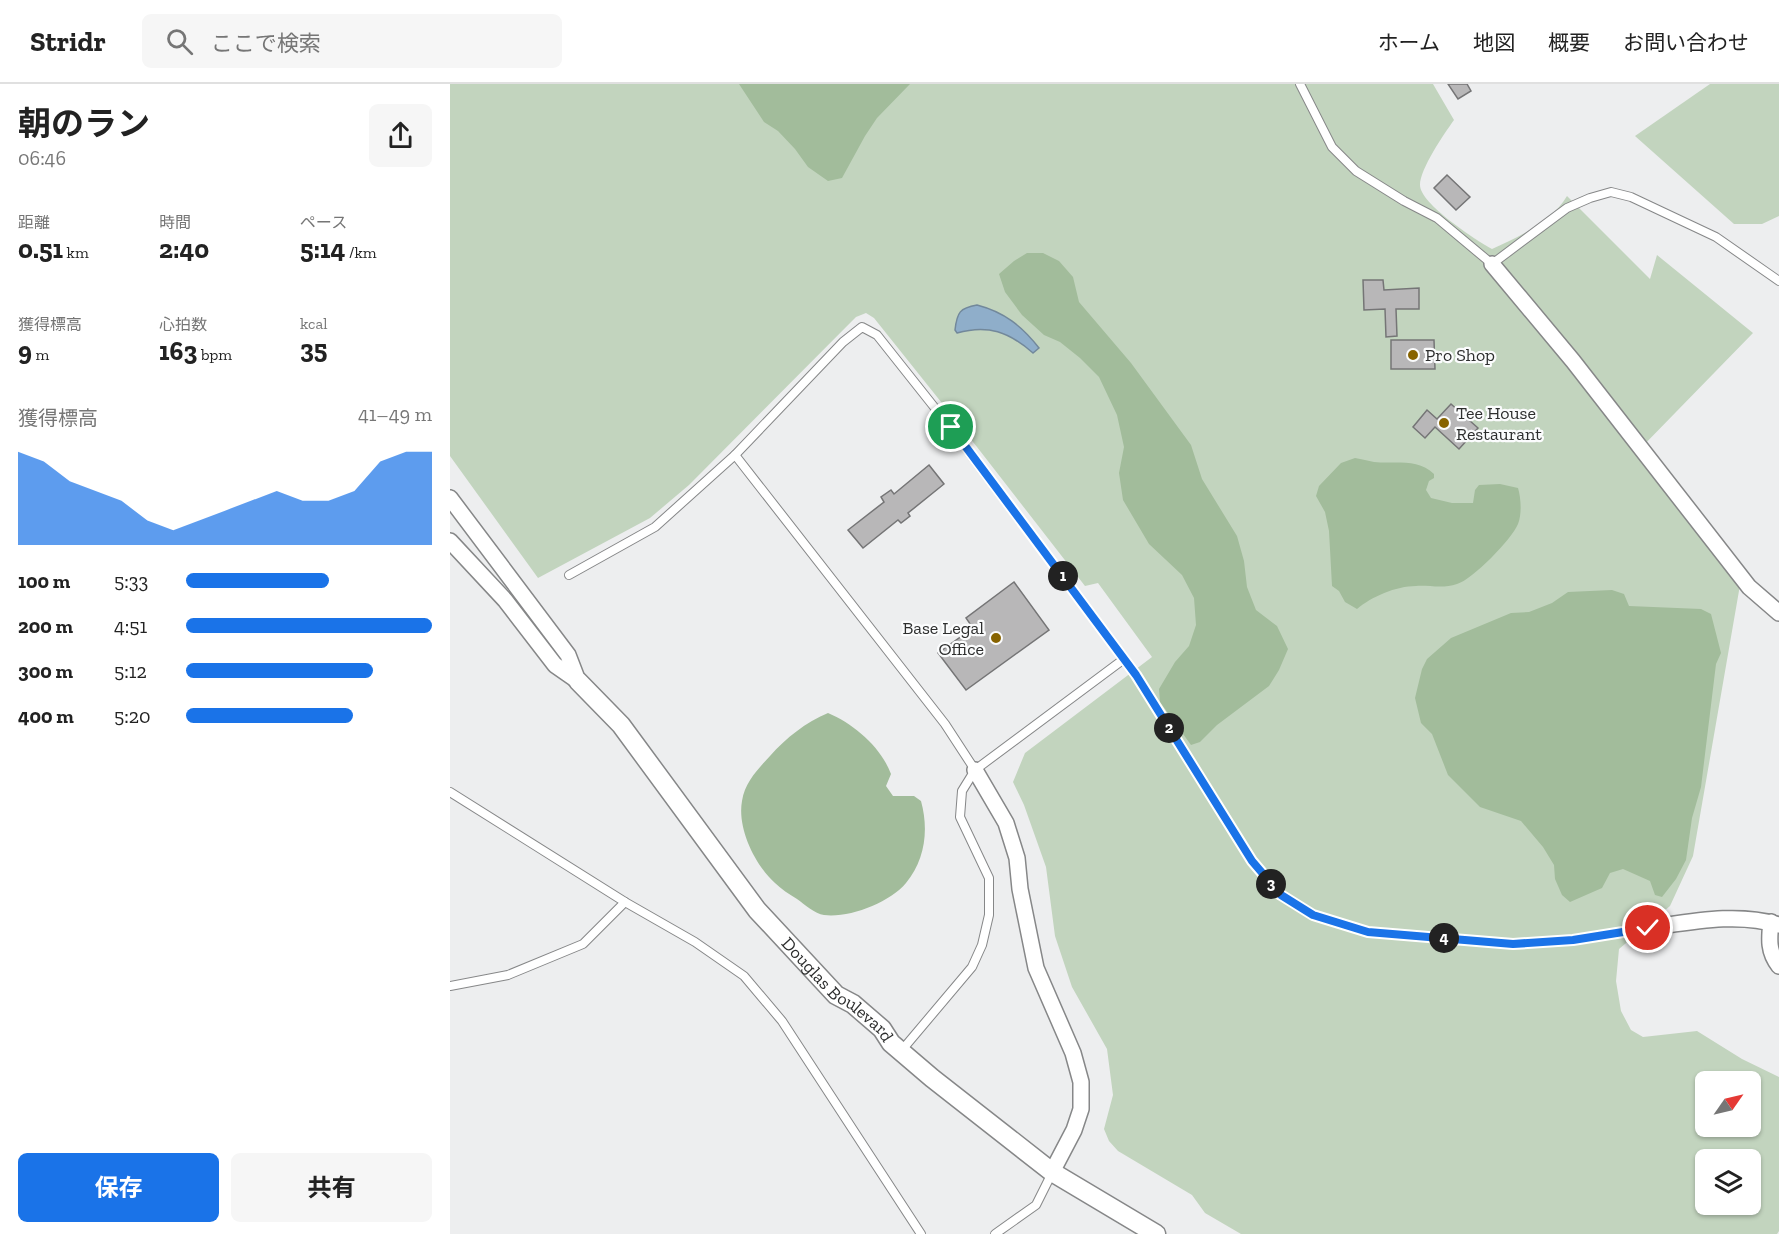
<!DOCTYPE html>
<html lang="ja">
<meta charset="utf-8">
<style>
:root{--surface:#fff;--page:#f6f6f6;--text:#222;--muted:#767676;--line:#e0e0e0;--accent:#1a73e8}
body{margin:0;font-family:"Zilla Slab","Noto Sans JP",serif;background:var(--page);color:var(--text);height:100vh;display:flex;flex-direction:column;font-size:22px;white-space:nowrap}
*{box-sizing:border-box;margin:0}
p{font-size:20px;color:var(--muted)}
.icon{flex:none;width:33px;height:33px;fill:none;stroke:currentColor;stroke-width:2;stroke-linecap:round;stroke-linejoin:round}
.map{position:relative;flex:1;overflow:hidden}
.details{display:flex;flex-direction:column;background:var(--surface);width:450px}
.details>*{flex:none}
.needle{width:39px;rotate:56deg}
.tools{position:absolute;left:1245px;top:987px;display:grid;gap:12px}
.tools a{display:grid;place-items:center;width:66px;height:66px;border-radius:9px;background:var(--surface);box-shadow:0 2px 4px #0004;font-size:30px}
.pin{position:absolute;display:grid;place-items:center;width:51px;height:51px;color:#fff;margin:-26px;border:3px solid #fff;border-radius:50%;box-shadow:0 2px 6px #0007}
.km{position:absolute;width:30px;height:30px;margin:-15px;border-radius:50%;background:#222;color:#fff;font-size:16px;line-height:30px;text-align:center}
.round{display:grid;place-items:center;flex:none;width:63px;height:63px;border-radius:9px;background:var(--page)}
.overview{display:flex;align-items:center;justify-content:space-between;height:102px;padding:0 18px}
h1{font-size:33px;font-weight:700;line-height:45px}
.metrics{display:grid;grid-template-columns:repeat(3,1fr);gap:9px;height:102px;padding:6px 18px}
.metrics div{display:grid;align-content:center}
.metrics b{font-size:26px;font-weight:700}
.metrics small{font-size:16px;font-weight:400}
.metrics p{font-size:16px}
.chart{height:168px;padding:12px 18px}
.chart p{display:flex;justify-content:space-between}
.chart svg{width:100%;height:108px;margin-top:6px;fill:var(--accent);opacity:.7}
.button{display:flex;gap:12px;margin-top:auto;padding:12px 18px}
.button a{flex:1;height:69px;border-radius:9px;background:var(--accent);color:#fff;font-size:24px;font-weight:700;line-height:69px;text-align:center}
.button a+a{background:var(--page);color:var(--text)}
ul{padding:0 18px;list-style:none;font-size:20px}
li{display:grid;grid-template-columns:96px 72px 1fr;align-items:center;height:45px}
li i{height:15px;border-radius:8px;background:var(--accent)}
header{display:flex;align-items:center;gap:36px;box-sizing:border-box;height:84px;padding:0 30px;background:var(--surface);border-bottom:2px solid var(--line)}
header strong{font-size:28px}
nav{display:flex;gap:33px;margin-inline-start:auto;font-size:21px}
.search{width:420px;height:54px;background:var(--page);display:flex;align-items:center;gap:15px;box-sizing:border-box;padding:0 21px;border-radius:9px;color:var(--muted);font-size:22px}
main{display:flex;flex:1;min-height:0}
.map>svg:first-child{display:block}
.green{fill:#c2d4be;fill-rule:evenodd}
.forest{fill:#a2bc9b}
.water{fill:#8faeca;stroke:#72889b;stroke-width:1.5}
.building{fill:#b8b7b8;stroke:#757576;stroke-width:1.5}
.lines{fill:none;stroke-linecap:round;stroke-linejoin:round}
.service-casing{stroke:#868788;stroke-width:10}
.minor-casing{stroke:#868788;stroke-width:18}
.tertiary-casing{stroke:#868788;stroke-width:21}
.service{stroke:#fff;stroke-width:8}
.minor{stroke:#fff;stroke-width:15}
.tertiary{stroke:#fff;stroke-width:18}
.route-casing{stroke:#fff;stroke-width:12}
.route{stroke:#1a73e8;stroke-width:8}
.poi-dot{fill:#876300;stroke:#fbfcfd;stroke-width:2}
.labels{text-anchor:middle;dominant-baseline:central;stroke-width:4.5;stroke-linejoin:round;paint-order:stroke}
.poi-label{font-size:18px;fill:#2d2e2e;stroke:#fbfcfd;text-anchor:start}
.street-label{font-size:18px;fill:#2d2e2e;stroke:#fbfcfd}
</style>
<header>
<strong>Stridr</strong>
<div class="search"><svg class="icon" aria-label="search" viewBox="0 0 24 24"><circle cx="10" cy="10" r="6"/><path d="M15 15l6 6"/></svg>ここで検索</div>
<nav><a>ホーム</a><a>地図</a><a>概要</a><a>お問い合わせ</a></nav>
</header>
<main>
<section class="details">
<div class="overview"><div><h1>朝のラン</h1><p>06:46</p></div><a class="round"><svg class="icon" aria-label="share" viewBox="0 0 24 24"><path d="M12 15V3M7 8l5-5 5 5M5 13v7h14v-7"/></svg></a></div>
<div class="metrics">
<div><p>距離</p><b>0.51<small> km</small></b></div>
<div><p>時間</p><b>2:40</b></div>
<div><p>ペース</p><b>5:14<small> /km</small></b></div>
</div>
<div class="metrics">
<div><p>獲得標高</p><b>9<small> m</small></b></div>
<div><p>心拍数</p><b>163<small> bpm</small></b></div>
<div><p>kcal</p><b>35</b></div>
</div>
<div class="chart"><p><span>獲得標高</span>41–49 m</p>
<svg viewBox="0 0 160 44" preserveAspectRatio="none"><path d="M0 44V6L10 10L20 18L30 22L40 26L50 34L60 38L70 34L80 30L90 26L100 22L110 26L120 26L130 22L140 10L150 6L160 6V44z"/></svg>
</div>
<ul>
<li><b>100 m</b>5:33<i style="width:58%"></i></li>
<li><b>200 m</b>4:51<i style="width:100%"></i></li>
<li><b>300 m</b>5:12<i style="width:76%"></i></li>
<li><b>400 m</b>5:20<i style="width:68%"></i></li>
</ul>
<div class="button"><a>保存</a><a>共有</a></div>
</section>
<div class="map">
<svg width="1329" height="1150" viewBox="0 0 1329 1150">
<rect width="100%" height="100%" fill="#edeeef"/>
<g class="green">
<path d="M0,0H983L1004,36C994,50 970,85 970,101C970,120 1026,156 1042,165C1068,153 1102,138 1117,112L1200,195L1207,171L1303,249L1187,368L1290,501L1243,772L1220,822L1169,865L1166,897L1171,927L1181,946L1193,953L1247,947L1292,975L1329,993V1147L1327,1150H791L755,1129L742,1111L668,1067L659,1057L654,1045L663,1011L657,965L622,903L605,852L596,783L574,721L563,698L575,669L702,573L648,499L635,502L527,363L424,234L416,229L406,233L239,401L200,434L88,494L0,372ZM1256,998H1300V1042H1256ZM1256,1076H1300V1120H1256Z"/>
<polygon points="1260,0 1329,0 1329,132 1312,140 1284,140 1185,52"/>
</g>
<g class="forest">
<polygon points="289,0 460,0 427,34 415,52 392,94 378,97 358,83 345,65 328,47 314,38"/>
<polygon points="577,169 593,169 609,177 623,193 629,218 681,279 741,361 752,395 787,452 794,477 797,503 806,526 827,542 838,565 829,586 819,602 767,641 750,658 741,661 710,618 709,605 725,578 739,562 746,541 744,514 732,491 699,460 673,416 669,389 674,363 667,331 649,293 630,274 610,258 594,251 572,231 555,208 549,190 564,177"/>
<path d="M905,374C912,375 918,377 924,378C945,380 968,374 984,390V394L979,397L976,406L981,414L1002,419H1023L1025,406L1029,401L1050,400L1068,404C1071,414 1072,430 1068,440C1062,455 1022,496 1007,500C993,505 979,501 966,502C946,502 921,513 907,525L895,518L889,507L882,502L879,447L875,428L866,412L869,402L891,379Z"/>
<polygon points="1162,506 1174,510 1179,522 1251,525 1261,530 1271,569 1266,580 1251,703 1242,734 1236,776 1226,795 1212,813 1205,811 1200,797 1173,785 1160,789 1152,804 1120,818 1112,811 1105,795 1104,781 1093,763 1071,737 1030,723 998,691 982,650 971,639 965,614 972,585 977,575 1001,554 1061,529 1079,528 1102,519 1118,508"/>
<path d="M378,629C404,640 431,663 441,690L436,702L443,712H464L471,717C479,746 475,776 456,799C439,819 400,834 374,831C365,830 354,820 347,815C339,810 331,805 325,799C305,781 287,744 292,717C295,698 308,685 320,672C336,654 356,638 378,629Z"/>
</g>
<path class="water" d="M527,221C554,228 572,242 589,264L583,269C559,248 538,240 507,249L505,246C507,228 510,224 527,221Z"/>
<g class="building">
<polygon points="998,0 1017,0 1021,7 1008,15"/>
<polygon points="997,91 1020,113 1006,126 984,104"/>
<polygon points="913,196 933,196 934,206 969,204 969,225 946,225 947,252 936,253 935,225 914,226"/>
<polygon points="941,256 984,256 985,285 941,285"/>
<polygon points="1001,320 1028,344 1009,365 985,343 975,354 963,343 977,326 987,335"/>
<polygon points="479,381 494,400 458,429 460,432 451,439 448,436 413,464 398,446 434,418 431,413 441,406 444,410"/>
<polygon points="564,498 599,546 516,606 488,569 523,544 516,534"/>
</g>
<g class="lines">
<defs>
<g id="service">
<polyline points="850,0 882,63 906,87 954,117 987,134 1042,180 1117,124 1140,114 1161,108 1181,113 1266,153 1329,197"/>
<polyline points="285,371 495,640 525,686"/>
<polyline points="119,491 205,443 285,371 393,258 412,243 427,251 500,343 686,591 802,777 831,811 863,831 918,848 1063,860 1123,856 1198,844"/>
<polyline points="0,708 175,818 245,858 294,892 332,937 471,1150"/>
<polyline points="0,902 58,891 133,860 175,818"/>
<polyline points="452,966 522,883 532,861 539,831 539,794 510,733 512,707 525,686 674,575"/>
<polyline points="545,1150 586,1121 602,1089"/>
</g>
<g id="minor">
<polyline points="1042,180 1123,277 1299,503 1329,529"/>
<polyline points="0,414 118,571 128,597"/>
<polyline points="0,457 55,516 105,581 128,597"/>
<polyline points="525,686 556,739 567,774 570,805 586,884 623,969 631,998 631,1025 624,1046 602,1088"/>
<path d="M1321,838C1319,855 1318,868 1329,882"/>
<path d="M1198,844C1241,838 1287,828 1329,841"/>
</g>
<g id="tertiary">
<path id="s1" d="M128,597L171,641L307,826L386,911L403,920L432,945L441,959L482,994L602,1088L706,1150"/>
</g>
</defs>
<use href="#service" class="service-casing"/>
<use href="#minor" class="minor-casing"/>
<use href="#tertiary" class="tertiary-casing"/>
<use href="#service" class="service"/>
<use href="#minor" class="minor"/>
<use href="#tertiary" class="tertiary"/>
</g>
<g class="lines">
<defs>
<polyline id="route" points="501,343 686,591 802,777 831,811 863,831 918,848 1063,860 1123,856 1198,844"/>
</defs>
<use href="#route" class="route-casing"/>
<use href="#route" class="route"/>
</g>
<g class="poi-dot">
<circle cx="963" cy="271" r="6"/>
<circle cx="994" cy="339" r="6"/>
<circle cx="546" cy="554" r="6"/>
</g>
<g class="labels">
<g class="poi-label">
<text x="975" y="271">Pro Shop</text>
<text x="1006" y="329">Tee House<tspan x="1006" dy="21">Restaurant</tspan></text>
<text x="534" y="544" text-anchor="end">Base Legal<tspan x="534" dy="21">Office</tspan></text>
</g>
<g class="street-label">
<text stroke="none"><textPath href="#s1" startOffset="405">Douglas Boulevard</textPath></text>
</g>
</g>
</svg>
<div class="tools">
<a><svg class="needle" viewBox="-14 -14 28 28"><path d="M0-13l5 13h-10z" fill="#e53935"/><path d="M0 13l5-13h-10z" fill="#767676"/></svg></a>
<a><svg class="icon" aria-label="layers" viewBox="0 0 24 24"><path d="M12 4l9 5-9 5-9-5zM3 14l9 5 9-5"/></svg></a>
</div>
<div class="pin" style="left:501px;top:343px;background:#1e9e55"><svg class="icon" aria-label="arrive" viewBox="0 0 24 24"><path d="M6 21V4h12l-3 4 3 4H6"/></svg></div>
<div class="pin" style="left:1198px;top:844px;background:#d93025"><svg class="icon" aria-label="check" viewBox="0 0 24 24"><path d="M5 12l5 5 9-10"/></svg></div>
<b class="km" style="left:613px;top:492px">1</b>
<b class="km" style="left:719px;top:644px">2</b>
<b class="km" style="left:821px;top:800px">3</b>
<b class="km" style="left:994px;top:854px">4</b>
</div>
</main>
